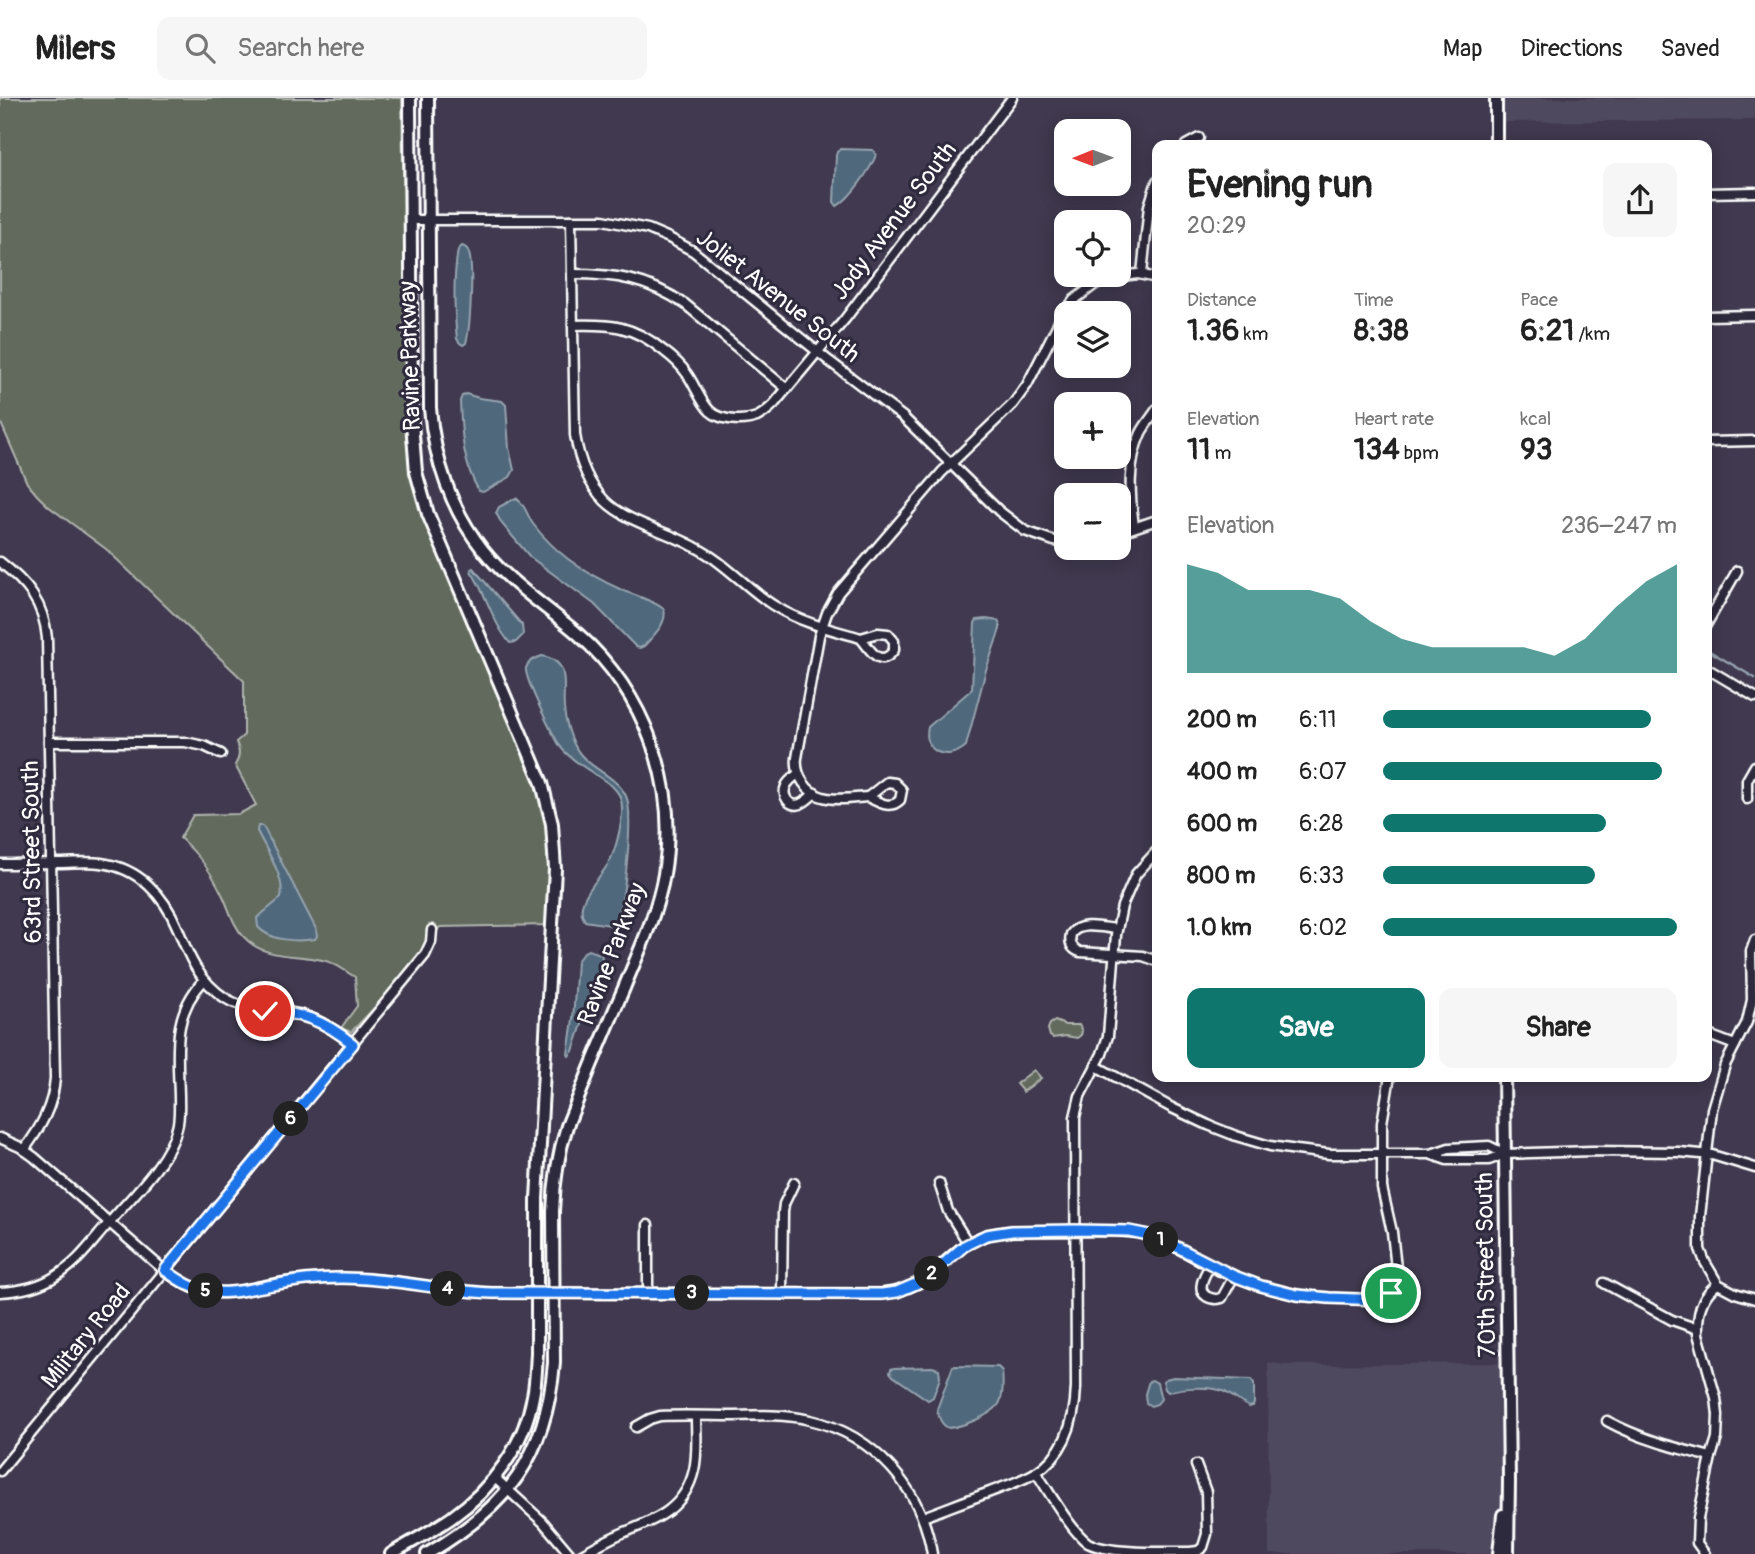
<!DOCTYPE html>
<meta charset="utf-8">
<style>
:root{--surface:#fff;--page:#f6f6f6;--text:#222;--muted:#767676;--line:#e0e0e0;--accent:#0f766e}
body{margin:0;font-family:Pangolin,sans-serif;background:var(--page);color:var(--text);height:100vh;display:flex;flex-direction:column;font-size:26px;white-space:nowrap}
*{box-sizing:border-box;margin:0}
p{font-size:23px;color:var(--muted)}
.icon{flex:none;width:38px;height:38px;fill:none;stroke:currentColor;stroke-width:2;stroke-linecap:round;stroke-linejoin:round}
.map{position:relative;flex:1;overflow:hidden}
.side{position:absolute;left:1152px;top:42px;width:560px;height:942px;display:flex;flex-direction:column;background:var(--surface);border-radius:14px;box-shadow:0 4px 18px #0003}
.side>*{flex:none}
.needle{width:46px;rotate:269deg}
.buttons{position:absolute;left:1054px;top:21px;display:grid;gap:14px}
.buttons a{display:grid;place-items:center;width:77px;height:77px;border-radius:14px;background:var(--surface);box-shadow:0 4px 18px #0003;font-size:35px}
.pin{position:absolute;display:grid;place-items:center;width:60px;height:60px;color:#fff;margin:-30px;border:4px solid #fff;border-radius:50%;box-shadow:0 2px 7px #0007}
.km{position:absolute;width:35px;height:35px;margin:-18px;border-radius:50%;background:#222;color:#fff;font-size:19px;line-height:35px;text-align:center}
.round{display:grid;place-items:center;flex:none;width:74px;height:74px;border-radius:14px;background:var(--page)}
.summary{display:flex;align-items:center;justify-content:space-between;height:119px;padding:0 35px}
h1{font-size:38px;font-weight:700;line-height:52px}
.metrics{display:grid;grid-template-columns:repeat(3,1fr);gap:10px;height:119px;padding:7px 35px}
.metrics div{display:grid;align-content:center}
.metrics b{font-size:30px;font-weight:700}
.metrics small{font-size:19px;font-weight:400}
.metrics p{font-size:19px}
.chart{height:196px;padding:14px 35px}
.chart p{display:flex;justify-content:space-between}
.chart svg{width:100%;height:126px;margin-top:7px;fill:var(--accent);opacity:.7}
.cta{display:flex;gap:14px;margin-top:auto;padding:14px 35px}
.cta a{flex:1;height:80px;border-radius:14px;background:var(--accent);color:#fff;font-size:28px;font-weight:700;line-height:80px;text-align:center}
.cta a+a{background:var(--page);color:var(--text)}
ul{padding:0 35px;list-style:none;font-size:23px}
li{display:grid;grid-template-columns:112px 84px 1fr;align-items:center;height:52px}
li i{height:18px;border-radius:9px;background:var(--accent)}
header{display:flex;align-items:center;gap:42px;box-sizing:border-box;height:98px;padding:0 35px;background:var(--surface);border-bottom:2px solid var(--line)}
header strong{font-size:33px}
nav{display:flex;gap:38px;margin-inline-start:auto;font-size:24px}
.search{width:490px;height:63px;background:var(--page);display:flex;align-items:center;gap:18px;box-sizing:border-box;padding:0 24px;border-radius:14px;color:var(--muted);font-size:26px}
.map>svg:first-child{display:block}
.built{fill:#50485e}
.green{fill:#626a5d;stroke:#b0b4ae;stroke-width:2}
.water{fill:#50687b;stroke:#96a4b0;stroke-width:2}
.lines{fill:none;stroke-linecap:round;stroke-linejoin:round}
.stream{stroke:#96a4b0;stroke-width:2.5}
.street-casing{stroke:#fff;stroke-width:13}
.secondary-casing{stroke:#fff;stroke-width:16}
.street{stroke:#2f2a3d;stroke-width:8}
.secondary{stroke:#2f2a3d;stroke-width:10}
.route-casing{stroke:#fff;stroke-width:14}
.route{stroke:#1a73e8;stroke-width:9}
.labels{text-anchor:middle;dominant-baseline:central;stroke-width:6;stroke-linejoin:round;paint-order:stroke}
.street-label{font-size:24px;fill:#fff;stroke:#2f2a3d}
</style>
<header>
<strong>Milers</strong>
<div class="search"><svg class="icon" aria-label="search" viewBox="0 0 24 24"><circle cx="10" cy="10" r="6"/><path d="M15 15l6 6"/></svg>Search here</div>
<nav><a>Map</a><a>Directions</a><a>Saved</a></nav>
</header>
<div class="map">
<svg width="1755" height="1456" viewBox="0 0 1755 1456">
<rect width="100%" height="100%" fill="#40394f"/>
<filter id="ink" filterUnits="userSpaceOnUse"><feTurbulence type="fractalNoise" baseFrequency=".0143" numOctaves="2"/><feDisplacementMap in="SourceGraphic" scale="14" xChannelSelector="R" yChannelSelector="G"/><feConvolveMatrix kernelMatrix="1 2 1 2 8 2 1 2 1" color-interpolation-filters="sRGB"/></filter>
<g filter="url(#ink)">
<g class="built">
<polygon points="1496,0 1755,0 1755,22 1496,24"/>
<polygon points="1268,1264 1284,1267 1508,1265 1508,1355 1499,1456 1269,1456"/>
</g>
<g class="green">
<path d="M0,0H402L407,331L411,370L536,682C552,734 550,774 547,827L440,829L380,904L351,934L341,930L357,908L355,879C346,874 336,865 326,863C299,855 266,863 244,839C233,828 229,810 222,796C211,773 199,757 180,740L193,717L239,716L256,707L235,667C240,659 240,653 236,644L244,637V583L106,451L48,408L37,397L27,385L0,323Z"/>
<polygon points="1055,923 1065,927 1079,927 1082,933 1081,937 1077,940 1066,938 1053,940 1050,938 1048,931 1050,926"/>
<polygon points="1034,972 1041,980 1023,994 1016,986"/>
</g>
<g class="water">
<path d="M840,51L873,52L876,57C871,71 850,101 837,108L834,104L836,57L837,54Z"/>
<path d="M462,148C464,149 466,149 467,151C475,160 470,232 466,245L463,247L460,245L457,241C454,213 453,180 458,152Z"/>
<path d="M466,296L479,300L502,303L506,307L509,350L514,372L510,379L483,394L479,393C463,367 461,333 460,303L462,298Z"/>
<path d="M516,400C525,405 527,418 533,426C543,439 555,451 568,461C585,474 604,484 624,493C638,498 652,502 664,511C668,525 653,538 644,548L640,550L636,549L594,506L530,459L502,426L496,415L499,409Z"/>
<path d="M473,470L522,527L523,537L516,544L510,545C493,526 486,495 471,473V471Z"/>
<path d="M986,521L998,523L1000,527V531L986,572L966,648C948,664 922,655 928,629L972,591L975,525L977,522Z"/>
<path d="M542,558C572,563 562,589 564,610C565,622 569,635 574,646C585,671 615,675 626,698C634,714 625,802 617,820C615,825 615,824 610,827L585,823C572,804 599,782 608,766C616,753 625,717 621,702C620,696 616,692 612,688C597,676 578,668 564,653C556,645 524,580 526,570C528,563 535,560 542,558Z"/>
<path d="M258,728H262L264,730L316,831L317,838L315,841C297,844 270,843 258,829L257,820L281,800C286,780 266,752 257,733Z"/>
<polygon points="588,852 601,856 603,864 573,953 569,958 568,956 573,921 577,863 584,854"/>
<path d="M953,1268L998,1269L1002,1273C1003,1283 1004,1297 999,1306C991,1318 963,1328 949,1330C942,1328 938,1319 937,1311Z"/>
<polygon points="932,1269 939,1271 940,1280 933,1299 928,1302 893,1278 890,1274 891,1271 894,1270"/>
<path d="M1173,1279L1251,1282L1254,1286V1305L1253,1308L1249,1309C1241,1305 1233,1298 1225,1294C1211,1288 1182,1289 1168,1294L1165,1291L1163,1283L1166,1281Z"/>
<polygon points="1152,1282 1157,1285 1161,1301 1157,1306 1151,1308 1146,1305 1145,1296 1149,1283"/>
</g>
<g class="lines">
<polyline class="stream" points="1706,551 1755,580"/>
<defs>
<g id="street">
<polyline points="1186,47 1199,40"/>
<polyline points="1706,95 1755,94"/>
<polyline points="411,122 603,122 648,131 669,140 693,153 829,263 903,319 999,413 1025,433 1054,443 1066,444"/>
<path d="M571,122L575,337C579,362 587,385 605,403C626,424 669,434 695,449C725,464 748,492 776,509C802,525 833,532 861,540"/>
<path d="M572,176C616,176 647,181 685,206L787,291"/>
<polyline points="1142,176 1149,108 1157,83"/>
<polyline points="1706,218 1755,217"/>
<path d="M573,227C611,226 633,227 664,253C672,259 681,267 687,276C695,287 700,303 710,313C721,323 743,324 757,319C763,316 769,311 774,306L845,221L1012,0"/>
<polyline points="1706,344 1755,343"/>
<path d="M1134,429C1130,398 1127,365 1141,335C1145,327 1152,319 1157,311"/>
<polyline points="1118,435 1157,422"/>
<path d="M0,464C27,485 44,505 47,540L55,980C53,1008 41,1029 24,1052"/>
<polyline points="1706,527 1737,473"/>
<path d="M878,535L888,536L894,543V552C880,571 870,552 861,540Z"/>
<polyline points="1706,570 1755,599"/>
<polyline points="49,644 185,644 204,648 221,656"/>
<path d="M798,676C794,679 788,683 786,688C781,698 790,710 800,706C806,704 810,699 815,695"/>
<path d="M887,684L895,685L902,692L900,702C890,712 879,704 868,699Z"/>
<path d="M868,699C854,700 837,703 823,699C806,695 795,676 797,660L819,538L827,515L838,495L942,374L1013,306L1027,287L1062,218L1074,202L1094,187L1114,179L1138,176L1157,180"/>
<polyline points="1747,701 1747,682 1755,668"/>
<path d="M0,766C20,766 39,765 59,765C73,765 87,763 101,765C139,770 164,797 178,831C189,859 199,883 225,900C246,913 268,911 292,915C316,919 334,931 353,946"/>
<path d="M1117,831C1103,830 1080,823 1071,836C1069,844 1071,851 1080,854L1143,858L1157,863"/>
<polyline points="1706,936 1735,947"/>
<polyline points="1096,968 1172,1010 1208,1027 1236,1038 1270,1048 1297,1052 1329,1056 1430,1056 1447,1062 1489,1062 1505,1056 1592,1053 1679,1054 1712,1057 1755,1070"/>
<path d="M0,1040L20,1049L34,1059L165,1173C178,1182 192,1191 208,1194C228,1197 247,1191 267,1187C290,1183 313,1181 337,1180C391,1179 440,1193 493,1195L882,1196C927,1190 933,1170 965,1147C979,1138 996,1134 1012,1133H1118L1139,1135L1169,1145L1220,1173L1261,1188L1297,1197L1329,1200L1382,1202L1391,1195L1396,1186V1170L1392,1134L1382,1090V1025L1390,978"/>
<polyline points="1431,1056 1449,1050 1489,1048 1505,1056"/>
<polyline points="939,1085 948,1113 968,1145"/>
<path d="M1210,1167C1207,1173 1203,1179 1202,1185C1199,1198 1211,1203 1222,1200L1234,1178"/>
<polyline points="1604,1185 1672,1222 1698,1231"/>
<polyline points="1718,1186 1705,1164 1700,1151 1700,1118 1712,1011 1725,967 1747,924 1752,902 1751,853 1755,842"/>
<polyline points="1718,1186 1735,1195 1755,1201"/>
<path d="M0,1194C20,1193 39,1189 56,1178C78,1165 92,1144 109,1125C131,1099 169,1064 177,1030C180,1020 179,1009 179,998C178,954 171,917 204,882"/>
<polyline points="648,1195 648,1127"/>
<polyline points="782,1196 783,1114 784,1106 794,1085"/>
<path d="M1607,1323C1640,1341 1676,1350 1711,1359"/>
<path d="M636,1329L650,1321L660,1318C685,1317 710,1318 735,1318C760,1317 786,1316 810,1322C875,1337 922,1391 932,1456"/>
<polyline points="0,1373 425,857 431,844 432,832"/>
<path d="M1036,1374C1048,1392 1071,1433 1088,1445C1110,1456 1163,1454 1190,1454L1198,1453L1203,1449L1207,1436L1206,1394L1196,1367"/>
<polyline points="495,1380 543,1424 570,1456"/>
<path d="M923,1419C945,1411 967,1402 990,1394C1005,1388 1021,1383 1035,1375C1065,1356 1075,1322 1076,1289L1075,1019L1080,998L1102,956L1108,938L1116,837L1122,808L1136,776L1157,753"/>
<path d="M582,1456C596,1448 610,1440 625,1434C658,1421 685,1410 694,1372C698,1354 696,1336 696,1318"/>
<path d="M1705,1456L1697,1445L1698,1420L1711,1359L1717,1340L1718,1317L1716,1300L1698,1236C1697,1217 1701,1197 1718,1186"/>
</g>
<g id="secondary">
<polyline points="1496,47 1496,0"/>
<polyline points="1504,978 1509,1383 1508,1456"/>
<path d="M391,1456C411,1444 432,1433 451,1420C492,1391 524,1348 533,1298C536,1284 536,1270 537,1255V1101L555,771L552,726L542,685L428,416L416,374L412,325L410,0"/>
<path d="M427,1456C507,1409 546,1360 554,1265L553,1113C554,1084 558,1056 567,1028C585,982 604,936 624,890C639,853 657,816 664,776C679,687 645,595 578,536C546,508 510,486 483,452C451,412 434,361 430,310L428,0"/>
<polyline points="1499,1456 1503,1417"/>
</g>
</defs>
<use href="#street" class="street-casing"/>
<use href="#secondary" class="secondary-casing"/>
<use href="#street" class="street"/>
<use href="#secondary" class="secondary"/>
</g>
</g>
<g class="lines" filter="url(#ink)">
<defs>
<path id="route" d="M265,913C303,915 323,922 353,946L165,1172C180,1183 195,1193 214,1194C232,1196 249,1191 267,1188C292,1183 317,1180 342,1180C393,1180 442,1193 492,1195L882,1196L897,1194L918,1185L931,1177L964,1148L986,1137L1012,1133L1075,1132L1129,1133L1149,1137L1169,1145L1234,1178L1261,1188L1297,1197L1329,1200L1382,1202L1391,1195"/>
</defs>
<use href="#route" class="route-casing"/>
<use href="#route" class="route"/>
</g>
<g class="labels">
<g class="street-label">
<text transform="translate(894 123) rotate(-53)">Jody Avenue South</text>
<text transform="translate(778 198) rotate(38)">Joliet Avenue South</text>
<text transform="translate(410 258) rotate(-92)">Ravine Parkway</text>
<text transform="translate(32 754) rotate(-91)">63rd Street South</text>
<text transform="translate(612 856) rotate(-69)">Ravine Parkway</text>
<text transform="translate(1486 1167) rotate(-91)">70th Street South</text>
<text transform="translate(86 1238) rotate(-51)">Military Road</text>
</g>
</g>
</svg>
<div class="buttons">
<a><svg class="needle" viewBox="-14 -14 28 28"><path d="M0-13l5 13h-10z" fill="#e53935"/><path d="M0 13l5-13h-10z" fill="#767676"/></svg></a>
<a><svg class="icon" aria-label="locate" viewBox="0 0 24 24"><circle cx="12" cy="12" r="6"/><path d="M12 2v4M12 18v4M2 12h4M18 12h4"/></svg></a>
<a><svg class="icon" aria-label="layers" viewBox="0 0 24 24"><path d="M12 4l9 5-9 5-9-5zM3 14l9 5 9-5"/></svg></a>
<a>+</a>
<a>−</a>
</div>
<div class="pin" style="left:1391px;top:1195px;background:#1e9e55"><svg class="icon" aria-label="arrive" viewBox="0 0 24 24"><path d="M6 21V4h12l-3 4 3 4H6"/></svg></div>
<div class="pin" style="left:265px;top:913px;background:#d93025"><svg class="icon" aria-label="check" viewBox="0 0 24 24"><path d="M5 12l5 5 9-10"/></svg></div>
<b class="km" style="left:1161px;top:1142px">1</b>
<b class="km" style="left:932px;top:1176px">2</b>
<b class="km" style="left:692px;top:1195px">3</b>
<b class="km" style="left:448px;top:1191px">4</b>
<b class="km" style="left:206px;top:1193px">5</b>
<b class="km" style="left:291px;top:1021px">6</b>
<section class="side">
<div class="summary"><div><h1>Evening run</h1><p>20:29</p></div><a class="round"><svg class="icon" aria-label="share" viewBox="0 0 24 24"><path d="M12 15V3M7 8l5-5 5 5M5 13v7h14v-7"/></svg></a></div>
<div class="metrics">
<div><p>Distance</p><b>1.36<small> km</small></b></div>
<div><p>Time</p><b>8:38</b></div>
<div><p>Pace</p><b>6:21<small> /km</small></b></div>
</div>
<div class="metrics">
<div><p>Elevation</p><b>11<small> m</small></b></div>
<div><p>Heart rate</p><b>134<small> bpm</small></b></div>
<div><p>kcal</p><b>93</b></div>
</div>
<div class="chart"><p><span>Elevation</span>236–247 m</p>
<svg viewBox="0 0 160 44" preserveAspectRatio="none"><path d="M0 44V6L10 9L20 15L30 15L40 15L50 18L60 26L70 32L80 35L90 35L100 35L110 35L120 38L130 32L140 21L150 12L160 6V44z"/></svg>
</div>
<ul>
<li><b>200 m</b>6:11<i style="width:91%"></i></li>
<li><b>400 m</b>6:07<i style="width:95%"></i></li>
<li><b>600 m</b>6:28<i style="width:76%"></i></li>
<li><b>800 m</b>6:33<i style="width:72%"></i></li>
<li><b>1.0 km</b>6:02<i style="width:100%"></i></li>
</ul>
<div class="cta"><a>Save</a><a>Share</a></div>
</section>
</div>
